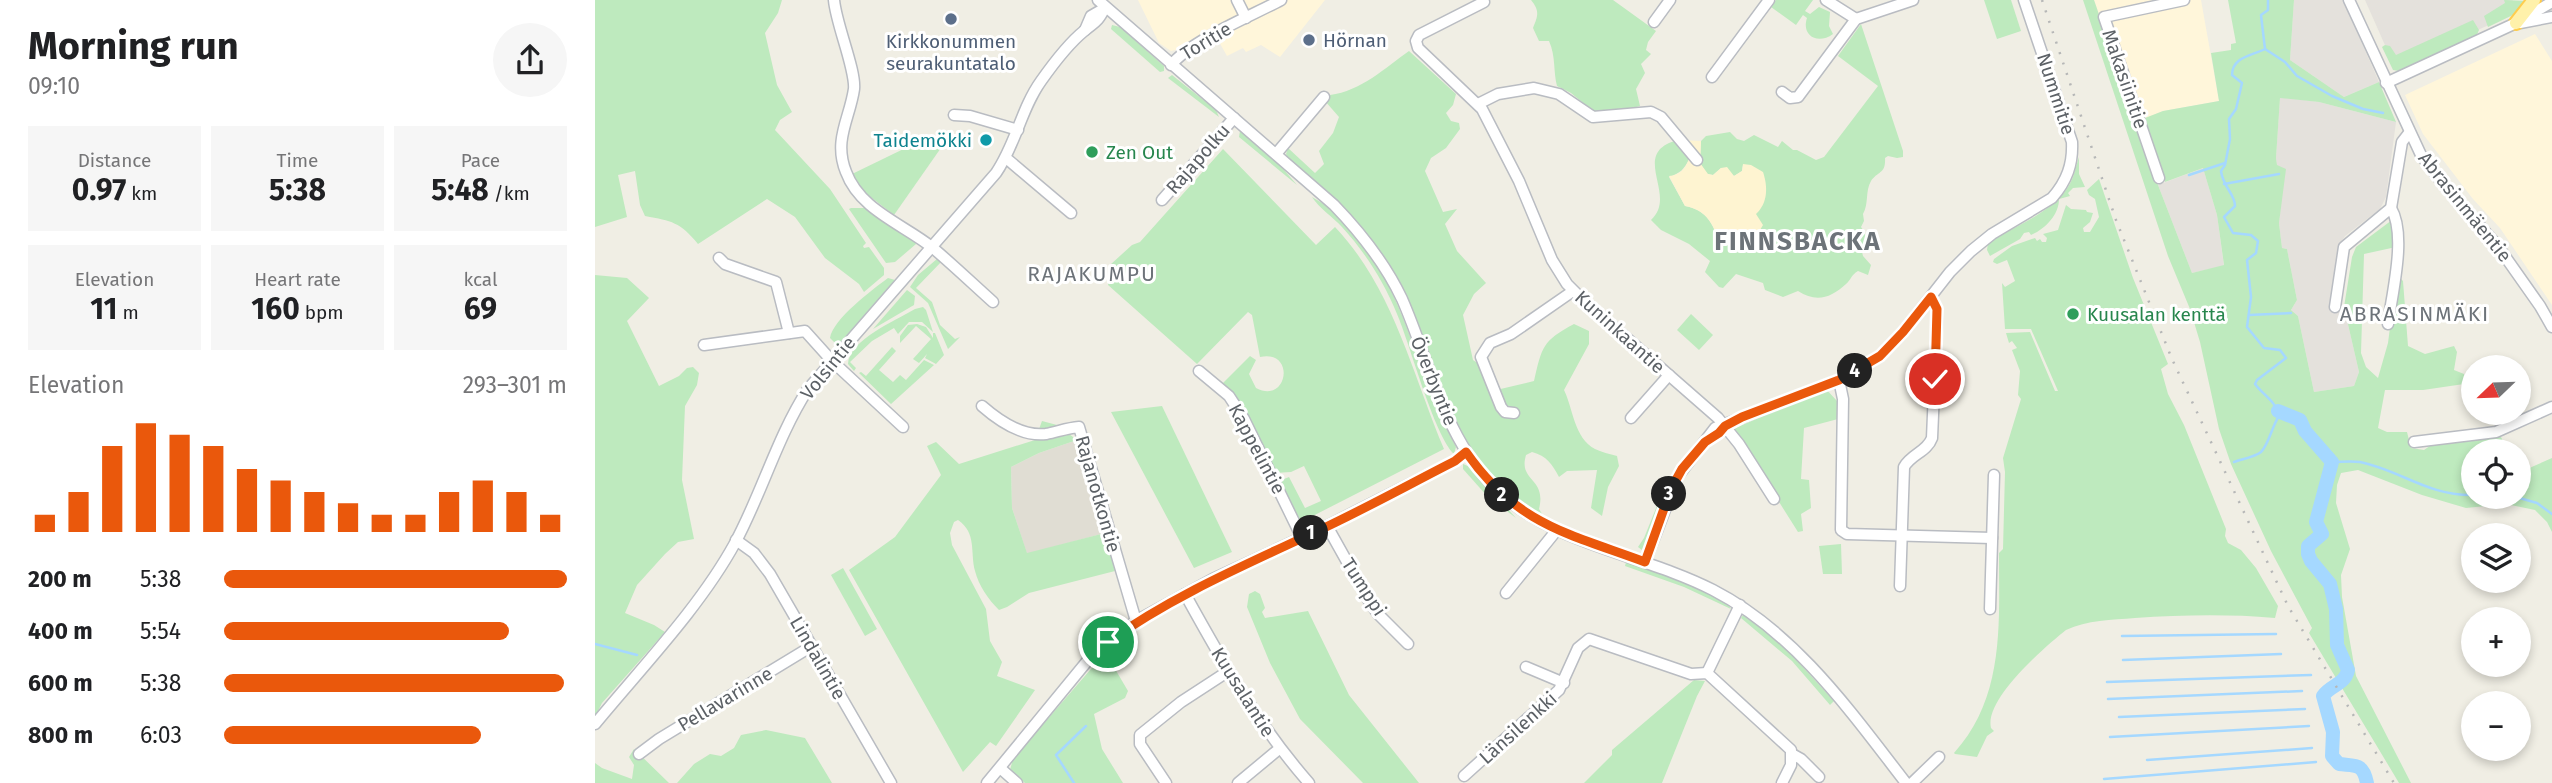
<!DOCTYPE html>
<meta charset="utf-8">
<style>
:root{--surface:#fff;--page:#f6f6f6;--text:#202124;--muted:#757577;--accent:#ea580c}
body{margin:0;font-family:"Fira Sans",sans-serif;background:var(--page);color:var(--text);height:100vh;display:flex;flex-direction:column;font-size:26px;white-space:nowrap}
*{box-sizing:border-box;margin:0}
p{font-size:23px;color:var(--muted)}
.icon{flex:none;width:38px;height:38px;fill:none;stroke:currentColor;stroke-width:2;stroke-linecap:round;stroke-linejoin:round}
.map{position:relative;flex:1;overflow:hidden}
.panel{display:flex;flex-direction:column;background:var(--surface);width:595px}
.panel>*{flex:none}
.needle{width:46px;rotate:247deg}
.controls{position:absolute;left:1866px;top:355px;display:grid;gap:14px}
.controls a{display:grid;place-items:center;width:70px;height:70px;border-radius:50%;background:var(--surface);box-shadow:0 4px 10px #0003;font-size:35px}
.pin{position:absolute;display:grid;place-items:center;width:60px;height:60px;color:#fff;margin:-30px;border:4px solid #fff;border-radius:50%;box-shadow:0 2px 7px #0007}
.km{position:absolute;width:35px;height:35px;margin:-18px;border-radius:50%;background:#222;color:#fff;font-size:19px;line-height:35px;text-align:center}
.round{display:grid;place-items:center;flex:none;width:74px;height:74px;border-radius:37px;background:var(--page)}
.head{display:flex;align-items:center;justify-content:space-between;height:119px;padding:0 28px}
h1{font-size:38px;font-weight:700;line-height:52px}
.stats{display:grid;grid-template-columns:repeat(3,1fr);gap:10px;height:119px;padding:7px 28px}
.stats div{display:grid;align-content:center;border-radius:0px;background:var(--page);text-align:center}
.stats b{font-size:30px;font-weight:700}
.stats small{font-size:19px;font-weight:400}
.stats p{font-size:19px}
.chart{height:196px;padding:14px 28px}
.chart p{display:flex;justify-content:space-between}
.chart svg{width:100%;height:126px;margin-top:7px;stroke:var(--accent);stroke-width:6}
ul{padding:0 28px;list-style:none;font-size:23px}
li{display:grid;grid-template-columns:112px 84px 1fr;align-items:center;height:52px}
li i{height:18px;border-radius:9px;background:var(--accent)}
main{display:flex;flex:1;min-height:0}
.map>svg:first-child{display:block}
.commercial{fill:#fff6da}
.industrial{fill:#e4e1dc}
.education{fill:#e0ddd3}
.green{fill:#beeabe}
.sand{fill:#fef4d1}
.lines{fill:none;stroke-linecap:round;stroke-linejoin:round}
.stream{stroke:#a5d8ff;stroke-width:2.5}
.river{stroke:#a5d8ff;stroke-width:14}
.minor-casing{stroke:#b9bcc2;stroke-width:13}
.major-casing{stroke:#ffcd4e;stroke-width:16}
.minor{stroke:#fff;stroke-width:10}
.major{stroke:#fff1aa;stroke-width:12}
.rail{stroke:#b6b7b7;stroke-width:2.5;stroke-dasharray:2 9;stroke-linecap:butt}
.route-casing{stroke:#fff;stroke-width:14}
.route{stroke:#ea580c;stroke-width:9}
.service-dot{fill:#5c6f8a;stroke:#fff;stroke-width:2.5}
.culture-dot{fill:#0f9aa8;stroke:#fff;stroke-width:2.5}
.leisure-dot{fill:#2e9e5b;stroke:#fff;stroke-width:2.5}
.labels{text-anchor:middle;dominant-baseline:central;stroke-width:6;stroke-linejoin:round;paint-order:stroke}
.service-label{font-size:19px;fill:#4e5e75;stroke:#fff;text-anchor:start}
.street-label{font-size:19px;fill:#5c6166;stroke:#fff}
.culture-label{font-size:19px;fill:#0d838f;stroke:#fff;text-anchor:end}
.leisure-label{font-size:19px;fill:#27864d;stroke:#fff;text-anchor:start}
.neighbourhood-label{font-size:21px;letter-spacing:2px;fill:#6d7379;stroke:#fff}
.district-label{font-size:26px;font-weight:bold;letter-spacing:2px;fill:#6d7379;stroke:#fff}
</style>
<main>
<section class="panel">
<div class="head"><div><h1>Morning run</h1><p>09:10</p></div><a class="round"><svg class="icon" aria-label="share" viewBox="0 0 24 24"><path d="M12 15V3M7 8l5-5 5 5M5 13v7h14v-7"/></svg></a></div>
<div class="stats">
<div><p>Distance</p><b>0.97<small> km</small></b></div>
<div><p>Time</p><b>5:38</b></div>
<div><p>Pace</p><b>5:48<small> /km</small></b></div>
</div>
<div class="stats">
<div><p>Elevation</p><b>11<small> m</small></b></div>
<div><p>Heart rate</p><b>160<small> bpm</small></b></div>
<div><p>kcal</p><b>69</b></div>
</div>
<div class="chart"><p><span>Elevation</span>293–301 m</p>
<svg viewBox="0 0 160 44" preserveAspectRatio="none"><path d="M5 44V38M15 44V30M25 44V14M35 44V6M45 44V10M55 44V14M65 44V22M75 44V26M85 44V30M95 44V34M105 44V38M115 44V38M125 44V30M135 44V26M145 44V30M155 44V38"/></svg>
</div>
<ul>
<li><b>200 m</b>5:38<i style="width:100%"></i></li>
<li><b>400 m</b>5:54<i style="width:83%"></i></li>
<li><b>600 m</b>5:38<i style="width:99%"></i></li>
<li><b>800 m</b>6:03<i style="width:75%"></i></li>
</ul>
</section>
<div class="map">
<svg width="1957" height="783" viewBox="0 0 1957 783">
<rect width="100%" height="100%" fill="#f0eee4"/>
<g class="commercial">
<polygon points="543,0 730,0 685,57 666,45 651,52 648,48 632,56 623,40 576,51 564,43"/>
<polygon points="1499,0 1606,0 1624,101 1568,111 1540,123"/>
<polygon points="1940,34 1957,61 1957,305 1905,228 1878,199 1828,134 1810,95"/>
</g>
<g class="industrial">
<polygon points="1699,0 1748,0 1784,82 1749,97 1695,60"/>
<polygon points="1770,0 1918,0 1907,19 1808,64 1797,61"/>
<polygon points="1685,97 1724,102 1801,122 1791,197 1785,209 1750,236 1744,245 1740,265 1735,306 1749,307 1764,372 1759,386 1719,392 1703,316 1696,310 1702,300 1692,249 1687,248 1684,223 1686,201 1681,158"/>
<polygon points="1608,168 1622,215 1629,266 1597,273 1563,185"/>
</g>
<polygon class="education" points="482,440 510,533 432,554 417,508 416,467 444,453"/>
<g class="green">
<path d="M0,0H187L183,13L170,33L182,85L197,112L185,120L180,130L235,189L271,243L268,246L269,248L274,247L289,268V275L269,292L264,284L230,258L200,217L172,199L103,244C85,222 77,221 50,216L45,205L40,171L23,175L32,217L0,227Z"/>
<path d="M936,0H1018L1061,31L1053,42L1051,50L1056,54L1046,64L1050,73L1041,89L1045,106L1023,112H999L976,93L962,86C958,70 961,57 954,41H944L938,28C943,16 945,11 936,0Z"/>
<path d="M1181,0H1218L1210,11L1215,14L1224,7L1235,12L1234,26L1238,34C1223,45 1206,36 1212,18L1208,15L1201,25L1176,7Z"/>
<polygon points="1389,0 1416,0 1426,31 1402,39"/>
<polygon points="1488,0 1499,0 1563,185 1597,273 1629,265 1622,215 1608,168 1570,182 1550,118 1568,111 1624,101 1616,53 1636,50 1636,44 1641,43 1633,0 1699,0 1695,60 1749,97 1784,82 1801,122 1724,102 1685,98 1681,158 1682,165 1691,169 1684,223 1687,248 1692,249 1702,300 1696,310 1703,316 1719,392 1759,386 1764,372 1749,307 1757,257 1761,247 1797,220 1801,247 1769,254 1766,353 1771,367 1783,378 1793,343 1801,281 1804,277 1808,281 1813,346 1830,354 1859,346 1862,352 1859,370 1869,374 1869,384 1828,390 1790,390 1783,428 1792,432 1812,432 1816,448 1829,450 1842,441 1905,435 1913,451 1878,452 1878,497 1923,497 1923,473 1957,458 1957,532 1952,522 1940,510 1911,504 1871,508 1827,495 1763,470 1746,473 1742,485 1741,503 1755,549 1746,575 1747,597 1761,676 1816,783 1804,783 1714,633 1717,628 1676,551 1636,464 1624,429 1605,342 1595,309 1573,256"/>
<polygon points="1909,0 1932,1 1920,14 1893,27 1889,16 1910,3"/>
<polygon points="1878,20 1884,30 1881,37 1813,69 1804,71 1798,70 1787,47 1790,45 1795,46 1801,55"/>
<path d="M1266,24L1308,151V157L1302,158L1293,156L1290,158C1291,174 1283,171 1276,181C1270,191 1274,204 1268,214L1269,221L1266,227C1272,234 1271,241 1266,248L1268,256L1276,265L1273,275L1263,271C1256,275 1256,280 1251,284C1236,298 1221,303 1203,291L1188,297L1170,290L1168,283L1141,274L1128,288L1124,287L1110,272L1115,261L1094,244L1066,230L1056,220C1084,195 1033,153 1083,140L1094,159C1090,169 1084,174 1074,177L1090,206C1110,210 1117,221 1123,239H1133L1145,234L1162,243L1161,214L1148,165L1147,171L1139,176L1126,168L1118,175L1112,174L1105,163L1106,141L1111,136L1135,132L1142,139L1149,141L1159,135L1183,147L1187,141L1198,150H1202L1221,160L1229,157L1283,86L1243,56Z"/>
<polygon points="517,25 525,27 569,66 569,71 565,72 516,29"/>
<path d="M814,51L861,94L858,105L851,113L856,121L864,123L865,129L851,148L836,158L830,171L848,212L862,209L850,224L862,251L891,283L879,294L868,315L878,360L884,364L897,391L939,381C947,347 947,341 979,324L994,331V344L969,390C978,408 979,438 1000,449C1006,452 1015,454 1022,456L1024,466L1013,487L1007,516L996,508L1002,470L972,471L964,477C957,464 952,456 937,452L931,455C923,482 952,477 944,509L949,517L961,523L962,527L931,510L915,497L894,476L873,450L854,414L795,267L759,218L693,159L691,154L693,148L720,173L729,164L724,151L738,133L744,117L730,101L735,95C766,91 790,68 814,51Z"/>
<polygon points="577,75 621,110 624,117 573,78"/>
<polygon points="645,131 684,164 702,185 644,137"/>
<polygon points="355,135 299,215 273,195 255,175 327,140"/>
<path d="M628,149L721,245L740,227C798,288 817,373 849,449L706,522L684,481L694,477L710,508L726,501L709,466L696,472L680,473L627,384L655,356L661,360L654,374L661,388C693,405 701,349 665,357L657,315L653,312L602,364L513,285L515,265L537,245L545,242Z"/>
<path d="M1484,157V174L1490,187L1478,188L1473,193L1475,196L1464,199C1464,215 1450,229 1436,235L1434,232L1429,233L1425,239L1395,256L1392,250L1393,243C1418,226 1456,214 1473,187C1479,178 1481,166 1484,157Z"/>
<path d="M1504,179L1538,278L1573,364L1566,369L1573,394L1589,425L1631,529L1630,536L1633,543L1646,550L1661,568L1683,606L1680,618C1633,614 1587,615 1540,618C1517,620 1492,620 1471,630C1451,646 1389,699 1396,728L1399,731L1392,736L1382,757L1360,754L1359,753C1410,697 1404,623 1404,553L1408,549L1410,472L1408,458L1426,399L1423,395L1425,371L1417,350L1422,348L1417,341L1414,343L1411,333L1435,332L1460,391H1463L1436,329H1410L1407,283L1410,287L1420,281L1412,260L1402,264L1398,262L1399,259L1417,246L1440,238L1442,241L1445,239L1447,242H1451L1452,238L1448,234L1463,230L1471,205L1476,209L1491,210L1492,212L1498,213L1495,222L1488,228L1489,232H1495L1504,217L1500,199L1494,195L1492,190Z"/>
<path d="M717,197C788,235 811,329 838,399C845,415 853,431 861,447L859,454C839,435 815,344 802,314C789,282 770,252 747,227C738,217 724,208 717,197Z"/>
<polygon points="256,208 272,208 319,240 321,244 300,262 291,263 254,209"/>
<polygon points="342,259 348,260 321,288 337,302 345,325 360,339 365,337 353,349 333,303 315,287 323,275"/>
<polygon points="0,275 32,278 54,298 32,321 64,386 84,376 92,368 98,367 104,373 102,385 90,406 87,480 99,539 83,542 70,554 42,585 30,613 59,625 70,632 7,703 0,717"/>
<path d="M293,278L300,280L243,346L235,338C238,319 277,290 293,278Z"/>
<polygon points="312,290 320,296 319,305 278,329"/>
<path d="M328,307L331,310L338,332L327,322H314L303,334L299,328L277,341L255,362L261,368L259,371L253,364C254,340 300,321 320,309Z"/>
<polygon points="1096,314 1118,335 1104,350 1082,330"/>
<polygon points="322,324 331,327 338,338 338,333 340,333 349,355 341,364 330,358 332,354 324,363 318,359 336,339 321,326 305,343 305,336 313,325"/>
<polygon points="297,347 301,351 284,370 298,382 305,375 311,380 329,360 339,365 296,404 264,373 266,372 271,376"/>
<polygon points="1231,389 1242,401 1243,419 1209,428 1206,479 1214,480 1216,508 1206,514 1208,531 1203,532 1138,429"/>
<polygon points="567,406 637,552 599,568 516,412"/>
<path d="M447,421L462,425L482,440L444,453L416,467L417,508L432,553L510,533L520,571L434,593L412,607L404,610C393,599 384,586 380,571C375,552 382,533 363,520L359,522L355,533L357,545L391,609L395,641L407,662L402,676L440,690L401,746L395,742L368,772L254,570L300,537L346,475L332,446L341,442L364,464L440,440Z"/>
<polygon points="868,464 875,467 921,518 892,496 868,469"/>
<polygon points="1074,476 1078,477 1050,548 1047,550 1043,547 1049,538"/>
<polygon points="1246,544 1247,574 1228,574 1224,546"/>
<path d="M1031,562C1052,568 1128,591 1136,609L1089,587L1030,566Z"/>
<polygon points="248,568 282,629 270,636 236,575"/>
<polygon points="660,591 665,594 670,608 667,612 670,618 713,611 754,695 824,783 768,783 705,719 675,663 652,607 654,594"/>
<polygon points="1148,615 1186,643 1239,701 1235,705 1197,661 1146,618"/>
<polygon points="515,647 520,648 520,651 513,657 533,691 530,698 499,714 507,749 528,783 430,783 415,770 418,759"/>
<polygon points="1099,680 1110,681 1102,696 1067,783 989,783 1017,755 1017,750"/>
<polygon points="171,730 210,738 237,783 82,783 99,764 115,754 126,756 139,748 146,735"/>
<polygon points="39,749 74,783 0,783 0,763 7,768 37,779 39,765 34,757"/>
</g>
<path class="sand" d="M1083,140L1106,141L1105,163L1113,174L1118,175L1126,168L1132,167L1139,176L1147,171L1148,164L1156,165L1168,172C1173,187 1173,203 1161,214L1168,225C1162,234 1163,241 1158,249L1145,234L1133,239H1123C1117,221 1110,210 1090,206L1074,176C1085,175 1090,169 1094,159Z"/>
<g class="lines">
<g class="stream">
<polyline points="1670,49 1690,62 1702,76 1737,96 1768,109 1788,113"/>
<polyline points="1594,175 1630,163"/>
<polyline points="1629,184 1684,174"/>
<polyline points="1654,315 1696,313"/>
<path d="M1639,462C1647,459 1660,457 1666,452C1674,444 1677,426 1684,416C1681,401 1669,396 1660,384L1662,380L1691,358L1685,350L1669,348L1652,327L1656,297L1652,260L1661,253L1663,241L1656,235L1638,233L1629,217L1640,206C1640,194 1628,187 1626,171L1630,165L1635,139L1634,119L1641,109L1647,83L1637,75C1637,57 1656,56 1670,49L1666,15L1673,10V0"/>
<path d="M1737,462C1746,462 1756,461 1765,462C1805,470 1833,496 1878,495"/>
<polyline points="1921,497 1942,503 1957,514"/>
<polyline points="1527,636 1681,634"/>
<polyline points="0,644 42,655"/>
<polyline points="1528,660 1686,654"/>
<polyline points="1512,682 1716,675"/>
<polyline points="1513,699 1707,691"/>
<polyline points="1524,717 1710,709"/>
<polyline points="1515,737 1714,726"/>
<polyline points="1552,760 1717,748"/>
<polyline points="1509,779 1721,762"/>
<polyline points="479,783 461,755 491,726"/>
</g>
<path class="river" d="M1683,411L1705,420L1710,431L1737,462L1721,522L1727,534L1713,546V554L1716,561L1735,584L1741,609L1742,645L1753,670C1750,685 1735,685 1728,696L1738,732L1737,756L1744,764C1761,766 1768,763 1772,783"/>
<defs>
<g id="minor">
<path d="M239,0C241,24 261,70 259,89C255,118 238,140 251,172C265,210 308,224 338,248C358,265 378,284 398,302"/>
<path d="M503,0L739,205C766,233 790,263 807,299C836,365 849,439 903,491C961,546 1048,554 1118,590C1200,632 1256,712 1311,783"/>
<polyline points="642,0 651,18"/>
<polyline points="1231,0 1261,19"/>
<polyline points="1754,0 1826,155 1852,189 1902,245 1945,306 1957,327"/>
<polyline points="889,2 824,35 821,41 823,48 887,109 924,181 957,260 972,284 988,300 1123,418 1144,444 1179,499"/>
<polyline points="1059,22 1075,0"/>
<polyline points="1925,23 1957,17"/>
<polyline points="490,30 496,16 510,8"/>
<path d="M576,65C597,40 656,16 686,0"/>
<polyline points="1117,77 1174,0"/>
<polyline points="1791,83 1921,23 1957,2"/>
<polyline points="1187,92 1195,98 1203,97 1261,19 1318,0"/>
<polyline points="883,104 903,94 939,88 964,94 998,117 1056,112 1066,117 1102,160"/>
<polyline points="359,115 375,116 423,130"/>
<polyline points="681,154 729,97"/>
<polyline points="411,158 476,213"/>
<polyline points="1564,178 1509,17 1589,0"/>
<polyline points="567,200 639,118"/>
<polyline points="124,258 130,264 181,282 194,333"/>
<polyline points="1740,307 1749,247 1796,208 1807,142 1814,133"/>
<path d="M1793,324C1797,293 1812,235 1796,208"/>
<polyline points="109,345 210,331 237,361 308,427"/>
<polyline points="604,371 634,396 649,419 707,538"/>
<polyline points="1244,380 1248,399 1246,530 1252,534 1397,538"/>
<path d="M387,406C403,420 427,437 451,434C462,432 472,428 484,427L541,621"/>
<polyline points="919,413 910,412 906,407 886,357 895,343 916,334 978,291"/>
<polyline points="1036,418 1074,375"/>
<polyline points="1819,442 1901,432 1957,407"/>
<polyline points="732,526 774,601 783,614 813,644"/>
<polyline points="141,540 159,553 175,574 296,783"/>
<path d="M1050,562L1083,476L1120,428L1244,380L1285,356L1308,332L1355,272L1376,251L1397,234L1457,198C1472,181 1478,164 1477,142L1429,0"/>
<path d="M1305,586L1309,467C1316,454 1332,452 1337,438L1342,321V309L1336,297"/>
<polyline points="911,593 961,531"/>
<path d="M590,594C627,661 663,725 714,783"/>
<polyline points="1395,609 1399,475"/>
<polyline points="931,667 969,683"/>
<polyline points="1112,673 1145,605"/>
<path d="M0,724C47,667 105,607 140,543C167,493 182,437 213,389L401,173C421,144 426,109 446,81C458,64 473,44 489,31C501,21 502,23 510,8"/>
<polyline points="44,754 64,739 217,646"/>
<polyline points="1197,754 1206,759 1224,777"/>
<polyline points="405,768 422,783"/>
<polyline points="869,776 964,690 983,648 994,639 1096,674 1112,673 1196,750 1196,765 1187,783"/>
<polyline points="392,783 498,654 541,621 618,579 732,526 860,461 871,452"/>
<polyline points="571,783 545,744 545,735 586,702 632,672"/>
<polyline points="643,783 684,749"/>
<polyline points="1317,783 1344,757"/>
</g>
<polyline id="major" points="1921,23 1939,0"/>
</defs>
<use href="#minor" class="minor-casing"/>
<use href="#major" class="major-casing"/>
<use href="#minor" class="minor"/>
<use href="#major" class="major"/>
<polyline class="rail" points="1447,0 1521,220 1577,359 1693,606 1799,783"/>
</g>
<g class="lines">
<defs>
<path id="route" d="M513,642C580,594 657,562 731,527C775,506 817,483 860,461L871,452C922,525 972,533 1050,562L1076,489L1087,469L1110,442L1124,433L1130,426L1147,417L1244,380L1285,356L1308,332L1336,297L1342,309L1340,379"/>
</defs>
<use href="#route" class="route-casing"/>
<use href="#route" class="route"/>
</g>
<g class="service-dot">
<circle cx="356" cy="19" r="7"/>
<circle cx="714" cy="40" r="7"/>
</g>
<circle class="culture-dot" cx="391" cy="140" r="7"/>
<g class="leisure-dot">
<circle cx="497" cy="152" r="7"/>
<circle cx="1478" cy="314" r="7"/>
</g>
<g class="labels">
<g class="service-label">
<text x="728" y="40">Hörnan</text>
<text x="356" y="41" text-anchor="middle">Kirkkonummen<tspan x="356" dy="22">seurakuntatalo</tspan></text>
</g>
<g class="street-label">
<text transform="translate(611 41) rotate(-31)">Toritie</text>
<text transform="translate(1530 79) rotate(71)">Makasiinitie</text>
<text transform="translate(1461 94) rotate(72)">Nummitie</text>
<text transform="translate(603 159) rotate(-49)">Rajapolku</text>
<text transform="translate(1870 207) rotate(51)">Abrasinmäentie</text>
<text transform="translate(1025 332) rotate(42)">Kuninkaantie</text>
<text transform="translate(233 368) rotate(-51)">Volsintie</text>
<text transform="translate(839 381) rotate(68)">Överbyntie</text>
<text transform="translate(662 449) rotate(62)">Kappelintie</text>
<text transform="translate(503 494) rotate(74)">Rajanotkontie</text>
<text transform="translate(769 587) rotate(57)">Tumppi</text>
<text transform="translate(223 658) rotate(60)">Lindalintie</text>
<text transform="translate(648 692) rotate(58)">Kuusalantie</text>
<text transform="translate(130 699) rotate(-31)">Pellavarinne</text>
<text transform="translate(923 728) rotate(-42)">Länsilenkki</text>
</g>
<g class="culture-label">
<text x="377" y="140">Taidemökki</text>
</g>
<g class="leisure-label">
<text x="511" y="152">Zen Out</text>
<text x="1492" y="314">Kuusalan kenttä</text>
</g>
<g class="neighbourhood-label">
<text x="497" y="274">RAJAKUMPU</text>
<text x="1820" y="314">ABRASINMÄKI</text>
</g>
<g class="district-label">
<text x="1203" y="241">FINNSBACKA</text>
</g>
</g>
</svg>
<div class="controls">
<a><svg class="needle" viewBox="-14 -14 28 28"><path d="M0-13l5 13h-10z" fill="#e53935"/><path d="M0 13l5-13h-10z" fill="#757577"/></svg></a>
<a><svg class="icon" aria-label="locate" viewBox="0 0 24 24"><circle cx="12" cy="12" r="6"/><path d="M12 2v4M12 18v4M2 12h4M18 12h4"/></svg></a>
<a><svg class="icon" aria-label="layers" viewBox="0 0 24 24"><path d="M12 4l9 5-9 5-9-5zM3 14l9 5 9-5"/></svg></a>
<a>+</a>
<a>−</a>
</div>
<div class="pin" style="left:513px;top:642px;background:#1e9e55"><svg class="icon" aria-label="arrive" viewBox="0 0 24 24"><path d="M6 21V4h12l-3 4 3 4H6"/></svg></div>
<div class="pin" style="left:1340px;top:379px;background:#d93025"><svg class="icon" aria-label="check" viewBox="0 0 24 24"><path d="M5 12l5 5 9-10"/></svg></div>
<b class="km" style="left:716px;top:533px">1</b>
<b class="km" style="left:907px;top:495px">2</b>
<b class="km" style="left:1074px;top:494px">3</b>
<b class="km" style="left:1260px;top:371px">4</b>
</div>
</main>
